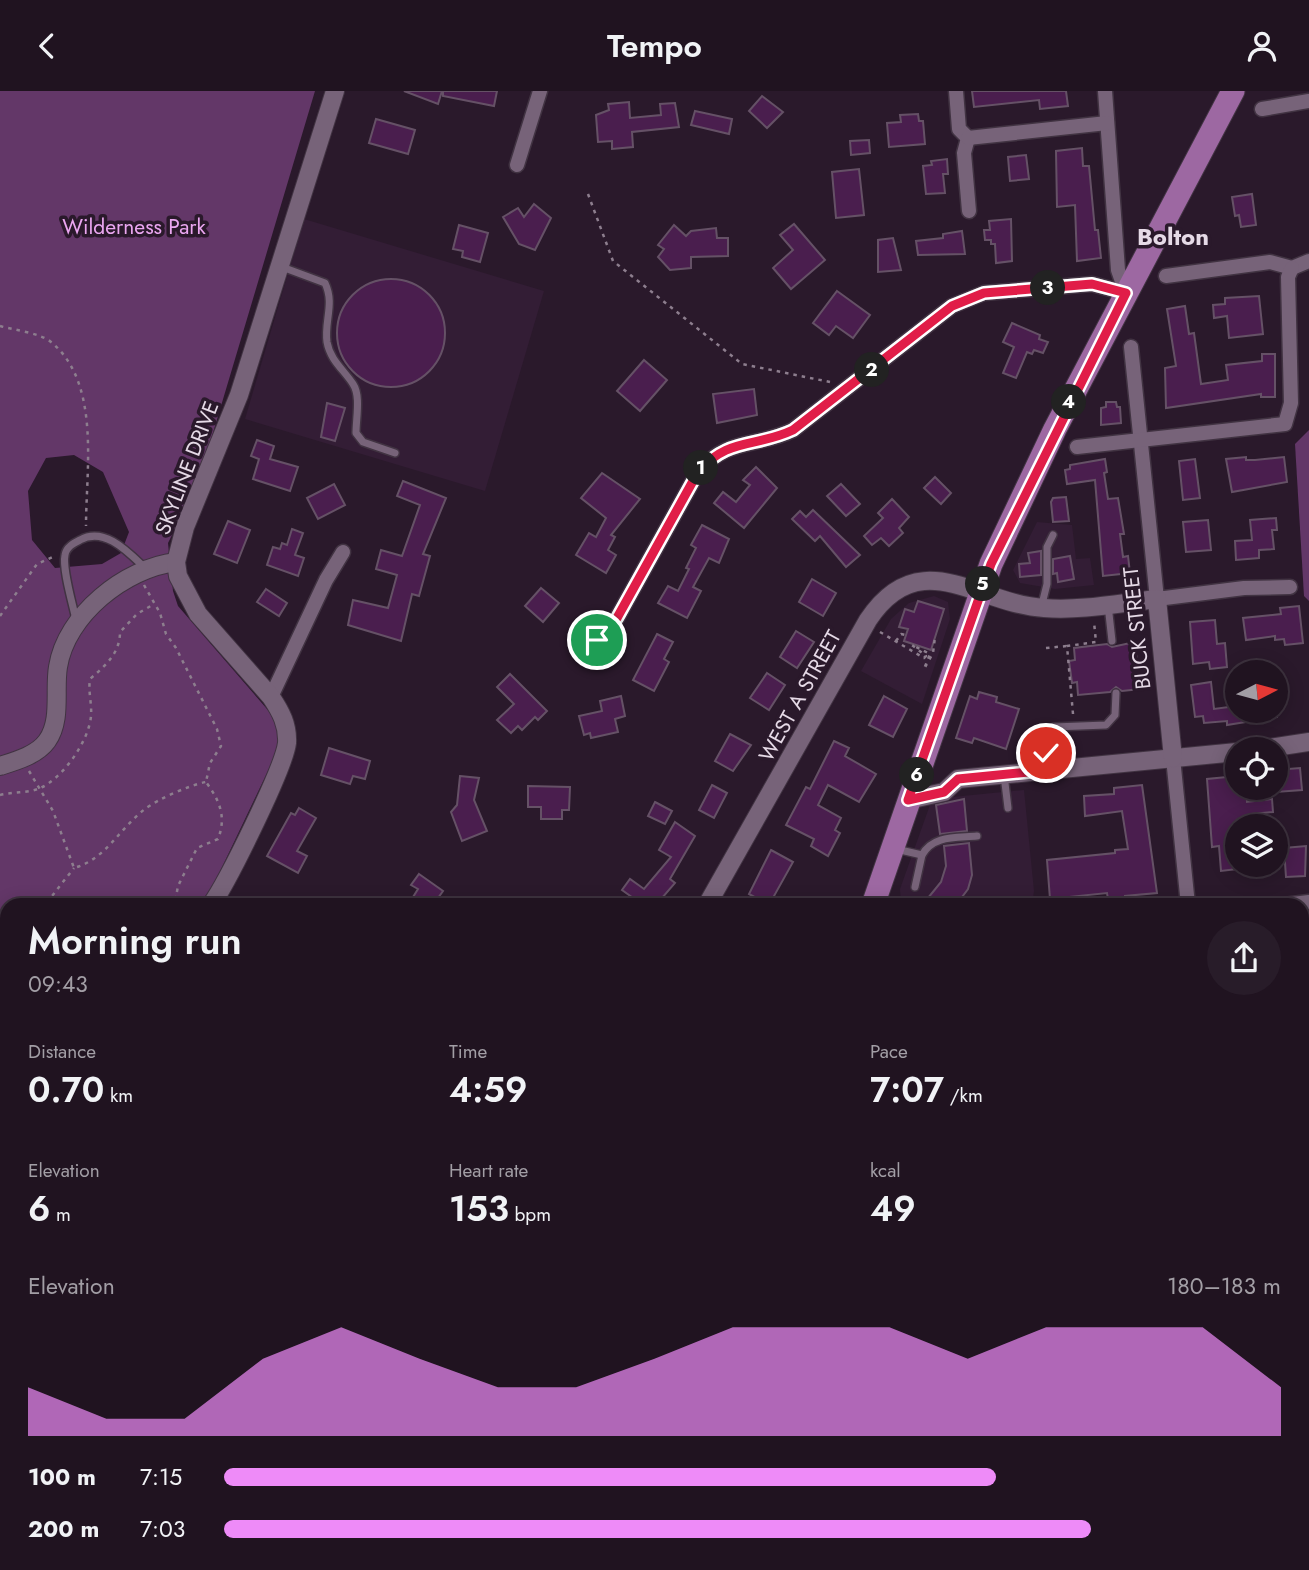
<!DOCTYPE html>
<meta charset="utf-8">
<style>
:root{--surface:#201320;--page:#281c29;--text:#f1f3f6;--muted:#a29ea5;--line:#3d323e;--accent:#ee8bf8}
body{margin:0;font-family:Jost,sans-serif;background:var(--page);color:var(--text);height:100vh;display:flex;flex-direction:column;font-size:26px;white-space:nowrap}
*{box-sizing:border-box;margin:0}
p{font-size:23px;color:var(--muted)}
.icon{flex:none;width:38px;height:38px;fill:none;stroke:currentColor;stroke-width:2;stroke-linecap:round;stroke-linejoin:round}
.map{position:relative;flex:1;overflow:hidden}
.details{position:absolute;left:0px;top:807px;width:1309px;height:674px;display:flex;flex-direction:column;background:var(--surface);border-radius:21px 21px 0 0;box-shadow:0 4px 18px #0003,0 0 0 2px var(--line)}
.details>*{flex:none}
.needle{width:46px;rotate:84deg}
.fabs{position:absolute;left:1225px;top:569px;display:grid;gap:14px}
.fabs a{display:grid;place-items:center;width:63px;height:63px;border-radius:50%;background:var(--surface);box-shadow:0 4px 18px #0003,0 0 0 2px var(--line);font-size:35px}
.pin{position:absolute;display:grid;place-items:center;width:60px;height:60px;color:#fff;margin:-30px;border:4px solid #fff;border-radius:50%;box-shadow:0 2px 7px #0007}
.km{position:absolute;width:35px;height:35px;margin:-18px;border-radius:50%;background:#222;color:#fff;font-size:19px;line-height:35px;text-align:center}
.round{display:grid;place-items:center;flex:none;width:74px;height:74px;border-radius:37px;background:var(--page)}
.head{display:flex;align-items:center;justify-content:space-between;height:119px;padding:0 28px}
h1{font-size:38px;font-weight:600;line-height:52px}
.stats{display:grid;grid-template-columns:repeat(3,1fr);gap:10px;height:119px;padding:7px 28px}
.stats div{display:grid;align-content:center}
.stats b{font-size:35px;font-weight:600}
.stats small{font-size:19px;font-weight:400}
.stats p{font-size:19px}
.chart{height:196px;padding:14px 28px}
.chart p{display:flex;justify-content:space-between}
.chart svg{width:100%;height:126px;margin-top:7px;fill:var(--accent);opacity:.7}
ul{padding:0 28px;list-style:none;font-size:23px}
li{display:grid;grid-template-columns:112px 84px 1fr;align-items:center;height:52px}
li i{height:18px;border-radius:9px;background:var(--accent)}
header{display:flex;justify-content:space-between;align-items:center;height:91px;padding:0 28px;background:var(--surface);font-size:32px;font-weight:600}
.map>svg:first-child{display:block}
.built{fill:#331d35}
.green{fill:#3d203f}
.forest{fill:#633768;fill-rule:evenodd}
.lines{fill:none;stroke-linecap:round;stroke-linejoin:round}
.stream{stroke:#835588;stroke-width:4.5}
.building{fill:#4a1e4e;stroke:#655166;stroke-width:2}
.service-casing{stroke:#413342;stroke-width:10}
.minor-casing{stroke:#413342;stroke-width:17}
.tertiary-casing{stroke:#413342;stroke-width:20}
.primary-casing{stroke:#413342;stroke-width:25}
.path{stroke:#8d7e8e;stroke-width:2.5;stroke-dasharray:3.5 5;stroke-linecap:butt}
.service{stroke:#776379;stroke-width:7}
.minor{stroke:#776379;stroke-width:14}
.tertiary{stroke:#776379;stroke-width:18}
.primary{stroke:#9d68a2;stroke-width:23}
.route-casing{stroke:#fff;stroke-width:14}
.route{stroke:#e11d48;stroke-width:9}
.labels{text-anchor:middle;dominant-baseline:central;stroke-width:7;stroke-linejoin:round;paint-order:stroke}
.park-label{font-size:21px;fill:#eba6f1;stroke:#2a192b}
.street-label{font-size:21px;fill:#e6dae7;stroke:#2a192b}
.quarter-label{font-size:24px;font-weight:bold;fill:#e6dae7;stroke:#2a192b}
</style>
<header><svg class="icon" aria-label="back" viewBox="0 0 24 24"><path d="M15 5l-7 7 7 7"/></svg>Tempo<svg class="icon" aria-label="person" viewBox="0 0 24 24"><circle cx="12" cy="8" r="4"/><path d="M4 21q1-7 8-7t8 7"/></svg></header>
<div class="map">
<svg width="1309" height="1479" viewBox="0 0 1309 1479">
<rect width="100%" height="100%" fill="#2a192b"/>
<g class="built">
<polygon points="304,128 544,200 485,400 245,328"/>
<polygon points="1037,431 1072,434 1076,468 1090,467 1094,494 1055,498 1020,492 1013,479"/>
<polygon points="934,505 948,511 950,528 922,613 861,580 891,528 909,512"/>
<polygon points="1024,699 1034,800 1032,814 930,814 925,810 921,814 901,813 900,798 931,711 942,707"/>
</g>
<polygon class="green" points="554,1474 849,1474 846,1479 564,1479"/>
<g class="forest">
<path d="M0,0H315L198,392L168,452L173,500L178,515L273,625L280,642L278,659L204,814H7V976L0,983ZM74,364L103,381L129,441L121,462L102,473L55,477L32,449L28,400L46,367Z"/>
<polygon points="1309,339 1309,510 1304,505 1295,353"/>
<polygon points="1309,1341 1309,1479 1175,1479 1160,1474 1302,1474 1302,1360"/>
</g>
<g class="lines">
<polyline class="stream" points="1246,1474 1252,1479"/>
</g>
<g class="building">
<polygon points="404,0 442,0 438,13"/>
<polygon points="443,0 497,0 494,15 443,5"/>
<polygon points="972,0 1066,0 1068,15 1040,18 1039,9 974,16"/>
<polygon points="762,5 783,21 767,37 749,20"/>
<polygon points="629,11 630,27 661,24 660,13 675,12 679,36 632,41 633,56 612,58 612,50 598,51 596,24 609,19 608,13"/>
<polygon points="695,20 732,28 729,43 691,34"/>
<polygon points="918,23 919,30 923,30 925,53 889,56 887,32 901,31 900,24"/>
<polygon points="376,28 415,39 408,63 369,52"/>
<polygon points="869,49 870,62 851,64 850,50"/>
<polygon points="1082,57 1083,75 1089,75 1095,139 1098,139 1101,167 1077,170 1075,114 1057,116 1056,60"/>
<polygon points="1026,64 1029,88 1010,90 1008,66"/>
<polygon points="947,68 948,83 943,83 945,102 926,103 923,75 932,74 931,70"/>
<polygon points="859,78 864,124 836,127 832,81"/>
<polygon points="1252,103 1256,134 1241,136 1239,124 1235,125 1232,106"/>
<polygon points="534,113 551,127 535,159 519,153 503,126 518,117 524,126"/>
<polygon points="1011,128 1012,170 996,172 995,153 991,153 991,149 985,149 984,139 990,139 989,130"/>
<polygon points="794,133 825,169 791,198 773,177 793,159 780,144"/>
<polygon points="459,134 488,142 480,171 462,166 463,160 453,158"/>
<polygon points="674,134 686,145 691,140 716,137 717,147 728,147 728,165 691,166 691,177 670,179 658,166 664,158 658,154"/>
<polygon points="962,140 965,163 918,164 916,150 943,147 943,143"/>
<polygon points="893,147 901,179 878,181 878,149"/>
<circle cx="391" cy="242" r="54"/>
<polygon points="837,200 870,224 853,247 836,235 829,244 813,232"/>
<polygon points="1259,205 1263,243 1229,247 1227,225 1214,227 1213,214 1225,213 1225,207"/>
<polygon points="1185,215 1189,243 1194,242 1201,293 1228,289 1226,274 1262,270 1262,263 1275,263 1275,306 1261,306 1261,303 1166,317 1165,277 1176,275 1167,218"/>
<polygon points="1012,232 1040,244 1039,248 1048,251 1043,262 1034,259 1032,263 1027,261 1016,287 1003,282 1014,256 1003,251"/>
<polygon points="644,269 667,289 640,320 617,300"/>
<polygon points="754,298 757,324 717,332 713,303"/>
<polygon points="1106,311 1116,311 1117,316 1120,316 1121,332 1101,334 1101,317 1106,316"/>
<polygon points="327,312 345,317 335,350 321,346"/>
<polygon points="257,349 274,355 270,368 298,376 290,400 253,388 259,368 251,365"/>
<polygon points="1246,366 1246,369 1255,369 1284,366 1287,391 1232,401 1226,368"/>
<polygon points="1105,368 1107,381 1104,382 1108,408 1118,407 1124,443 1120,443 1123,466 1128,465 1130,482 1103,485 1095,389 1067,393 1065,379 1070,378 1070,374"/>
<polygon points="1195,368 1200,407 1183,409 1179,370"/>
<polygon points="756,376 777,397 744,437 714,412 723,401 736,411 750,394 743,389"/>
<polygon points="602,382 640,408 611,444 615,446 608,459 616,464 606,482 576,464 589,442 596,446 606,427 581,407"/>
<polygon points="935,386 951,402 941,413 924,397"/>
<polygon points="403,390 446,407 423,463 430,465 419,505 412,503 401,550 348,534 353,509 388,517 397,484 376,478 381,459 402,465 420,414 397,405"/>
<polygon points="334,393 345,414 318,428 307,407"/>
<polygon points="841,393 860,413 846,425 827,405"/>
<polygon points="1066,406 1069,430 1053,431 1051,411 1053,407"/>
<polygon points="892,408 909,426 899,437 903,442 889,455 881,447 872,454 864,445 883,427 878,422"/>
<polygon points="813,419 860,464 846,476 820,445 815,450 792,428 800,420 806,426"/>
<polygon points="1276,427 1277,439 1272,439 1274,458 1259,459 1259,467 1236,469 1235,450 1252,449 1250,429"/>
<polygon points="1208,429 1211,459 1186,461 1183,431"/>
<polygon points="228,430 250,439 237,472 214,463"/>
<polygon points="702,434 729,448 719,472 709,467 693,496 701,500 687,527 658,512 668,495 678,500 689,478 686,477 696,457 691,454"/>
<polygon points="292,438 303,442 295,464 304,467 298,485 267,474 273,456 280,458 282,452 287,454"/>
<polygon points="1041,460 1041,484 1020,486 1019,473 1030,472 1028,462"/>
<polygon points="1070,465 1074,488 1058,491 1057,482 1053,483 1053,468"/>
<polygon points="812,488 836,502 823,525 799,511"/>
<polygon points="541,497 559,512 543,531 525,515"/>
<polygon points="266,498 287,512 279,525 257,511"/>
<polygon points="918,510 944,518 931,559 904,550 908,538 899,536 905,518 914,521"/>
<polygon points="1299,515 1303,552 1285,554 1284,548 1275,549 1275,545 1246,549 1243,527 1281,523 1280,517"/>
<polygon points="1215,529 1217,553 1225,552 1227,576 1210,578 1209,571 1193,573 1190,531"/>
<polygon points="796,540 814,551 797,577 780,566"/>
<polygon points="657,543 673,551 664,568 669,571 654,600 633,589"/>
<polygon points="1135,551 1140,598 1122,600 1116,596 1110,601 1078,604 1077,591 1072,592 1069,570 1075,569 1074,557 1107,553 1112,556"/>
<polygon points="767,582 785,594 769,619 750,607"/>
<polygon points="510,583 547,620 538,629 535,626 522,639 518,635 511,642 497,629 514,613 497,596"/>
<polygon points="1211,591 1214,618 1237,615 1237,620 1277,620 1277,626 1227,634 1227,630 1204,632 1203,625 1195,626 1191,594"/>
<polygon points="979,601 997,606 996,611 1019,618 1006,658 974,647 972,652 956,647 970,605 977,608"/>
<polygon points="621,605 625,625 615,628 618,641 591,647 590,642 584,644 579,625 602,620 600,610"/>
<polygon points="884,605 907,618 893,646 869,634"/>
<polygon points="730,643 751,654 733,680 715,670"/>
<polygon points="834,650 849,657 845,665 876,683 859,711 828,694 818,714 841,727 835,739 840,742 828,765 811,755 814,748 786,734 806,696 810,698"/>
<polygon points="329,657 370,670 365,688 353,685 350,693 321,684"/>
<polygon points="1300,677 1302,699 1276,701 1276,679"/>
<polygon points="460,685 479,687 474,709 487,740 462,750 451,721 457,714"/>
<polygon points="1237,685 1237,696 1246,696 1247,711 1272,708 1273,721 1253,723 1254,728 1237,730 1237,778 1221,780 1219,755 1212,756 1207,688"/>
<polygon points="712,694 727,702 714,727 699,719"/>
<polygon points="1142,694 1157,802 1125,805 1126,813 1116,814 1109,814 1107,802 1050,808 1047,769 1115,762 1115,759 1128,758 1122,720 1085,725 1084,705 1114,703 1114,697"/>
<polygon points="528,695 570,696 569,719 562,719 562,728 541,728 541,716 528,716"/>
<polygon points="964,708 967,740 940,743 936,714"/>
<polygon points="655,711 672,720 665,733 648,725"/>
<polygon points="299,717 316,727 297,760 307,765 298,782 267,765 291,722 295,724"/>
<polygon points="675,731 695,745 670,788 675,792 656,814 643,814 622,799 630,788 644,798 671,766 659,759"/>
<polygon points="969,752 972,784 968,798 956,814 936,814 928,807 941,791 946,775 944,755"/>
<polygon points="1306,755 1305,785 1286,786 1284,757"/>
<polygon points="771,759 793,771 769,814 749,803"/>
<polygon points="419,783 443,800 433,814 408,814 418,798 411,794"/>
</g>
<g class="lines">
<defs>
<g id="service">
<path d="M282,176L325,192C335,213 324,230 327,251C330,269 344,279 353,293C361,305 356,327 356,342L363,351L395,362"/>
<polyline points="1108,514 1112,550"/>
<polyline points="1041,517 1047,493 1047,456 1053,444"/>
<path d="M76,529C73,514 62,478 65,464C66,456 74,452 80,449C105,435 129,462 146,478"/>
<polyline points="1049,678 1046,644 1054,636 1106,634 1115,624 1116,602"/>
<polyline points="1004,684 1008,717"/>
<polyline points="896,758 922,764 915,796"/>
<path d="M922,764C933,744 956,747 977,745"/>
</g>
<g id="minor">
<polyline points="956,0 959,38 968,47 964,62 969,120"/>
<polyline points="1105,0 1118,179 1126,202"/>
<polyline points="1262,18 1309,10"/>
<polyline points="968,47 1107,32"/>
<polyline points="517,74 540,0"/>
<polyline points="1292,177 1309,170"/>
<polyline points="1166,185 1270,171 1292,177"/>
<polyline points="1131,256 1157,508 1244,497 1290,496"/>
<polyline points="1077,356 1285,333 1291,312 1288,186 1292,177"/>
<path d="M597,549L617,527L698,381C728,346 755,357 793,339L952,215L984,202L1092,193L1126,202"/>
<polyline points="271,606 326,489 343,461"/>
<polyline points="1173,667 1188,814"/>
<polyline points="1284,814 1309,811"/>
<polyline points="1302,969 1309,968"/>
<polyline points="0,1117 7,1111"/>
<polyline points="1302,1135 1309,1134"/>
<polyline points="0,1320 7,1314"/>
<polyline points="0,1423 7,1430"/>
<polyline points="431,1474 436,1479"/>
<polyline points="530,1474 540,1479"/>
<polyline points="878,1474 888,1479"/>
<polyline points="276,1479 282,1474"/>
<polyline points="861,1479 864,1474"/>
</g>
<g id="tertiary">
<polyline points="1262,658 1309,651"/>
<path d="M0,675C16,670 37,664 47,650C62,629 54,599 58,576C66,524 125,477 176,471"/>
<polyline points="908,709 944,701 958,688 1237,661"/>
<path d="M211,814C227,792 284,677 287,652C288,634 281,621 271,606L198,523L178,485L176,471L185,436L239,304L335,0"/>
<path d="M707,814L868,529C920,451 977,513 1044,517C1081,520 1120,512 1157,508L1173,667"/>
<polyline points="0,991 7,985"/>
<polyline points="14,1479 20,1474"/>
</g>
<g id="primary">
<polyline points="873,814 991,473 1055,338 1233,0"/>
<polyline points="472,1479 475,1474"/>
</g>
</defs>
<use href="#service" class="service-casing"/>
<use href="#minor" class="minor-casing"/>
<use href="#tertiary" class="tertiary-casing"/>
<use href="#primary" class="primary-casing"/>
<g class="path">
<polyline points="588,103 613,170 742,273 830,291"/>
<path d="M0,235C14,239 40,242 51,251C101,292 86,378 86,435"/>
<path d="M144,494L160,522L166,543L176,557L217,638L221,655L210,672L206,691C219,709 227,725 218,748L197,757L178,795L176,806L159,814"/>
<polyline points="0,525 37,473 55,465"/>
<polyline points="880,541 924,567 926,565 912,554 930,563 924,578 933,562 935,546"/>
<polyline points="896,550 901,543 906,544"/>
<polyline points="1046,557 1067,555"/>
<polyline points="1073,623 1067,555 1096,551 1094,531"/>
<polyline points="1065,660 1067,651"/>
<path d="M29,680L53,720L74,777C106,768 119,738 145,718C158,708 190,694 206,691"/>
<path d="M0,704C12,701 26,702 38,698C62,689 89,650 91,625C92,612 88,601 90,588C106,574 120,562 120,541L137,523L154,513"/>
<polyline points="1206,807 1207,814"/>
<polyline points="38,814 52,805 74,777"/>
<polyline points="0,856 7,849"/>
<polyline points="1302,1436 1309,1443"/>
<polyline points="1302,1468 1309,1456"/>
<polyline points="672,1479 675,1474"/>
<polyline points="1296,1479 1299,1474"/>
</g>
<use href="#service" class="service"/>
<use href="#minor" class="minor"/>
<use href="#tertiary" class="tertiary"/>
<use href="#primary" class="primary"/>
</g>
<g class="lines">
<defs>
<path id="route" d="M597,549L617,527L698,381C728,346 755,357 793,339L952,215L984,202L1092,193L1126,202L991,473L908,709L944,701L958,688L1049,679L1046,662"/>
</defs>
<use href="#route" class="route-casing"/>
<use href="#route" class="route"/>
</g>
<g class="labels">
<g class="park-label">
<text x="134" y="136">Wilderness Park</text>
</g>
<g class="street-label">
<text transform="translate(187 377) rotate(-69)">SKYLINE DRIVE</text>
<text transform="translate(1137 537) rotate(-96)">BUCK STREET</text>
<text transform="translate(800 605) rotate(-61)">WEST A STREET</text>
</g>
<g class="quarter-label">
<text x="1173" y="145">Bolton</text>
</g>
</g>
</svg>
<div class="fabs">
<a><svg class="needle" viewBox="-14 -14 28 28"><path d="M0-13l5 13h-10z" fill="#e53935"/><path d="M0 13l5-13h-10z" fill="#a29ea5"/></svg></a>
<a><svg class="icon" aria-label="locate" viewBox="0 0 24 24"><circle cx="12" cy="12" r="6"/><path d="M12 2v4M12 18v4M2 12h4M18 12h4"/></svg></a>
<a><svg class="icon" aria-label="layers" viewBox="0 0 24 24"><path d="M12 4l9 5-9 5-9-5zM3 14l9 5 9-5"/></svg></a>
</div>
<div class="pin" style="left:597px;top:549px;background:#1e9e55"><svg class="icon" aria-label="arrive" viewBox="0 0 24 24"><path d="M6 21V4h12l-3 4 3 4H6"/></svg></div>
<div class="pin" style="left:1046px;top:662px;background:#d93025"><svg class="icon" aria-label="check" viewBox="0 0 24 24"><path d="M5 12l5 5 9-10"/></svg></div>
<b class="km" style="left:701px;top:377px">1</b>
<b class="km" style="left:872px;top:279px">2</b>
<b class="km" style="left:1048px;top:197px">3</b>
<b class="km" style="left:1069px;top:311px">4</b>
<b class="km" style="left:983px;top:493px">5</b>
<b class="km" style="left:917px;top:684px">6</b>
<section class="details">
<div class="head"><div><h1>Morning run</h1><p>09:43</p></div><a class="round"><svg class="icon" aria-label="share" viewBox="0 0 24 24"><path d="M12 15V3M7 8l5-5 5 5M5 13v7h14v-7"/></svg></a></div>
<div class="stats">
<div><p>Distance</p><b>0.70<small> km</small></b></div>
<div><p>Time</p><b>4:59</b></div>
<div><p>Pace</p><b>7:07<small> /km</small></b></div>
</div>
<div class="stats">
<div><p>Elevation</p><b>6<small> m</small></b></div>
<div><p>Heart rate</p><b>153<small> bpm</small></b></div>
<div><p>kcal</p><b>49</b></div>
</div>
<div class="chart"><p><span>Elevation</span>180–183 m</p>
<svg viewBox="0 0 160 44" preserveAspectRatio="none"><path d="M0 44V27L10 38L20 38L30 17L40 6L50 17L60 27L70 27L80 17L90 6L100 6L110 6L120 17L130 6L140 6L150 6L160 27V44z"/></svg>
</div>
<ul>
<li><b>100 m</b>7:15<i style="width:73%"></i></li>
<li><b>200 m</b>7:03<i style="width:82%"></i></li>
</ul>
</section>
</div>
